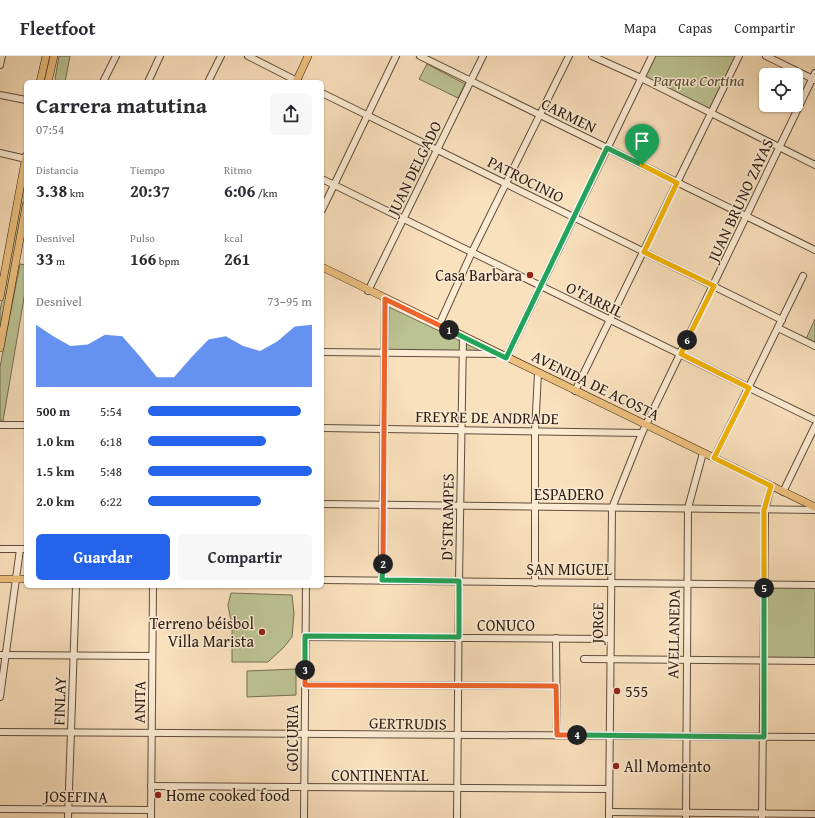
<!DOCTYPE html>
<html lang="es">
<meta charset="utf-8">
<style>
:root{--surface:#fff;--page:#f7f7f7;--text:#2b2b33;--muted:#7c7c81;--line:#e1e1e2;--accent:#2563eb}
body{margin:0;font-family:"Gentium Book Plus",serif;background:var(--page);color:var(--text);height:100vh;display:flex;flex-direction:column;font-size:15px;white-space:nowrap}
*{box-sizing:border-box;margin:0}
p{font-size:13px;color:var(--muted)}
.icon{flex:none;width:22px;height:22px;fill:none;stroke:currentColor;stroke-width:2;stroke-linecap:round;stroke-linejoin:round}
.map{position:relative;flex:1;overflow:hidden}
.sheet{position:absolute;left:24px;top:24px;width:300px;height:508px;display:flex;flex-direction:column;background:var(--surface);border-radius:6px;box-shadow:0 1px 3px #0004}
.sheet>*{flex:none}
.fabs{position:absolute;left:759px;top:12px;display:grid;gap:8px}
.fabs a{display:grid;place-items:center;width:44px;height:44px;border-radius:6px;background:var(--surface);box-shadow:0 1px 3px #0004;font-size:20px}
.pin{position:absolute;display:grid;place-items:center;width:34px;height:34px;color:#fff;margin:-41px -17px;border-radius:50% 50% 50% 0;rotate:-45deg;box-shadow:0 0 4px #0007}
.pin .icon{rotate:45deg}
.km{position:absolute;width:20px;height:20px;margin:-10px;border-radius:50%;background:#222;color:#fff;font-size:11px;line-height:20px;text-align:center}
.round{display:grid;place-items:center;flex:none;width:42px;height:42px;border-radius:6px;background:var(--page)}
.summary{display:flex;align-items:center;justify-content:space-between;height:68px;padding:0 12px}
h1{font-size:22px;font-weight:700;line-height:30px}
.stats{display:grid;grid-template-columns:repeat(3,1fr);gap:6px;height:68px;padding:4px 12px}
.stats div{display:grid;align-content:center}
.stats b{font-size:17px;font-weight:700}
.stats small{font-size:11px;font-weight:400}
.stats p{font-size:11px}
.chart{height:112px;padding:8px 12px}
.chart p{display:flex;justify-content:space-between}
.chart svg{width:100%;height:72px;margin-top:4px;fill:var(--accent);opacity:.7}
.button{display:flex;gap:8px;margin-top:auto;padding:8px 12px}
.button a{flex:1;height:46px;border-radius:6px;background:var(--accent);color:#fff;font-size:16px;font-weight:700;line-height:46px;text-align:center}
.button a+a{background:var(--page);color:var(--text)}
ul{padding:0 12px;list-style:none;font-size:13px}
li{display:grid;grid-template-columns:64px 48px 1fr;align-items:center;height:30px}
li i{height:10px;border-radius:5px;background:var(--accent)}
header{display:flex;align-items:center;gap:24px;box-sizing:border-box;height:56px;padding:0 20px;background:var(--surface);border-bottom:1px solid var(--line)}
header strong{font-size:19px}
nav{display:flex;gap:22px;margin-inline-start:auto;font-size:14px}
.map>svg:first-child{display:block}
.green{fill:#bcc393;stroke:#756e52}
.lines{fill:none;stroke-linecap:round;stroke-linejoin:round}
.minor-casing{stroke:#614c3d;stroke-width:8}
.major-casing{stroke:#2e1a12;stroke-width:8}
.minor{stroke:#fcecd4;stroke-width:6}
.major{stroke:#edc07e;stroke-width:7}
.split-1-casing{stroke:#fff;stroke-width:8}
.split-2-casing{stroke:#fff;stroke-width:8}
.split-3-casing{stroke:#fff;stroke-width:8}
.split-4-casing{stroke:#fff;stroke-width:8}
.split-5-casing{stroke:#fff;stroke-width:8}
.split-6-casing{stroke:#fff;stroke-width:8}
.split-7-casing{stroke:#fff;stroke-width:8}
.split-1{stroke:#22a559;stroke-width:5}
.split-2{stroke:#f0652b;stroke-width:5}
.split-3{stroke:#22a559;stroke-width:5}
.split-4{stroke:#f0652b;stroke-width:5}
.split-5{stroke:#22a559;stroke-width:5}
.split-6{stroke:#f5b400;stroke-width:5}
.split-7{stroke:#f5b400;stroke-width:5}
.poi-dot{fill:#8f2418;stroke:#fcecd4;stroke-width:1.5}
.labels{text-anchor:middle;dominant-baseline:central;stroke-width:3;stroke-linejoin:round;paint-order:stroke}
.park-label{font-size:16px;font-style:italic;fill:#594d39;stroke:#fcecd4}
.street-label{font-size:16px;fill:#2e1a12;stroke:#fcecd4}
.poi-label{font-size:16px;fill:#2e1a12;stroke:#fcecd4;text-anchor:start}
</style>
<header>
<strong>Fleetfoot</strong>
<nav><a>Mapa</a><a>Capas</a><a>Compartir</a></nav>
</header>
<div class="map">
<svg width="815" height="762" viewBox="0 0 815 762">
<rect width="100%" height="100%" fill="#fae1bd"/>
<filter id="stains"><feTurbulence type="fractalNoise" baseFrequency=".005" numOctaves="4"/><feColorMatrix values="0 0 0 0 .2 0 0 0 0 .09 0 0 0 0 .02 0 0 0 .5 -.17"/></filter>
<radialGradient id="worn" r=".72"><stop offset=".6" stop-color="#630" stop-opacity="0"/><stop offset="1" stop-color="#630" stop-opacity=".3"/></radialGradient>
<g class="green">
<polygon points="59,0 70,0 65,26 57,26 55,23"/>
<polygon points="652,0 739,0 710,57 641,22"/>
<polygon points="427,8 465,28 458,42 419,23"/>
<polygon points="26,114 26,140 0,281 0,255"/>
<polygon points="20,208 26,209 26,230 3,365 0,365 0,311"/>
<polygon points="389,251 479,294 480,296 388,294"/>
<polygon points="815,263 815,287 806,283"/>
<polygon points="767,530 815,531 815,602 768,602 766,601"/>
<polygon points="231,537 292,539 294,557 292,581 284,591 268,606 232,606 232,571 228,549"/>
<polygon points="296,613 296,639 247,641 247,615"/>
</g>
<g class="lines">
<defs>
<g id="minor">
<polyline points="248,0 299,26"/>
<polyline points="420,0 815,194"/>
<polyline points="592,0 641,22 815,109"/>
<polyline points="766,0 815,24"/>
<polyline points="0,9 2,0"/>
<polyline points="103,26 116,0"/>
<polyline points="148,26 160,0"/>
<polyline points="208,26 221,0"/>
<polyline points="322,37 782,264"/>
<polyline points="0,39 26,44"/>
<polyline points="0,97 26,103"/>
<polyline points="322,123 815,364"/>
<polyline points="322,154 396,0"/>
<polyline points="368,235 483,0"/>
<polyline points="439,269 472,196 569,0"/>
<polyline points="778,272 815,290"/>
<polyline points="322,296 498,298"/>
<polyline points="506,302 652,0"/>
<polyline points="575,335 739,0"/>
<polyline points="0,369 26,369"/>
<polyline points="322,372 642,377 815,17"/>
<polyline points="714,402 803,220"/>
<polyline points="783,436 815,370"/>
<polyline points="322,448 815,454"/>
<polyline points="0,493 26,493"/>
<polyline points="322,524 815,529"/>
<polyline points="382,524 385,243"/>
<polyline points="535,527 535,376 538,317"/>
<polyline points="305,581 610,583"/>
<polyline points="556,582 557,679"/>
<polyline points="0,599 152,600"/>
<polyline points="584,603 815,605"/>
<polyline points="305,629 556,630"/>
<polyline points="0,641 20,493"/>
<polyline points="0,676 815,681"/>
<polyline points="151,730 609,733"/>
<polyline points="0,753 151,754"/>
<polyline points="609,756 815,758"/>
<polyline points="68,762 76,530"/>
<polyline points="151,762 153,530"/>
<polyline points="304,762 306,530"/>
<polyline points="457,762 459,525 463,281"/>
<polyline points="609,762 612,452 642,377"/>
<polyline points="686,762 688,452 703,397"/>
<polyline points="762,762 765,454 771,430"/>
</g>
<g id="major">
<polyline points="40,26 46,0"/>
<polyline points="48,26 54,0"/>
<polyline points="296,26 308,0"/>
<polyline points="322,211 815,451"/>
<polyline points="0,241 26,100"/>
<polyline points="0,292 26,150"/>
<polyline points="0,523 26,523"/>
</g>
</defs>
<use href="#minor" class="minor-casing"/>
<use href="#major" class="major-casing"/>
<use href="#minor" class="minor"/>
<use href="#major" class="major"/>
</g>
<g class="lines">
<defs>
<polyline id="split-1" points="449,274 506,302 607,92 642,109"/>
<polyline id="split-2" points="383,508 385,243 449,274"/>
<polyline id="split-3" points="305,614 305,580 459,581 459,525 382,524 383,508"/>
<polyline id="split-4" points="305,614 305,629 556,630 557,679 577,679"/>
<polyline id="split-5" points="577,679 764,681 764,532"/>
<polyline id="split-6" points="687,284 681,298 749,332 714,402 771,430 764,454 764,532"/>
<polyline id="split-7" points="642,109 677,127 644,196 714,230 687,284"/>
</defs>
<use href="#split-1" class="split-1-casing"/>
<use href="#split-2" class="split-2-casing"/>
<use href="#split-3" class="split-3-casing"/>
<use href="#split-4" class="split-4-casing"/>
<use href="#split-5" class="split-5-casing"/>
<use href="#split-6" class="split-6-casing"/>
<use href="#split-7" class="split-7-casing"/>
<use href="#split-1" class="split-1"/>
<use href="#split-2" class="split-2"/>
<use href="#split-3" class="split-3"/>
<use href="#split-4" class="split-4"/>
<use href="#split-5" class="split-5"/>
<use href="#split-6" class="split-6"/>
<use href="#split-7" class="split-7"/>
</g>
<g class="poi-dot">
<circle cx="530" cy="219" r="4"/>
<circle cx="262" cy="576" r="4"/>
<circle cx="617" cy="635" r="4"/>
<circle cx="616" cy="710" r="4"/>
<circle cx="158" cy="739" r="4"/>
</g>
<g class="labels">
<g class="park-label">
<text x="699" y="24">Parque Cortina</text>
</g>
<g class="street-label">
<text transform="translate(569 59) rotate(26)">CARMEN</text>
<text transform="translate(414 112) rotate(-64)">JUAN DELGADO</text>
<text transform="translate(526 123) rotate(27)">PATROCINIO</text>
<text transform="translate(740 144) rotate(-65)">JUAN BRUNO ZAYAS</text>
<text transform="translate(595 243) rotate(26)">O'FARRIL</text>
<text transform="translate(596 329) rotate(26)">AVENIDA DE ACOSTA</text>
<text transform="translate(487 361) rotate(1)">FREYRE DE ANDRADE</text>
<text x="569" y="438">ESPADERO</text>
<text transform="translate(447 461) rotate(-89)">D'STRAMPES</text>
<text x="569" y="513">SAN MIGUEL</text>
<text transform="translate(597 567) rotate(-89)">JORGE</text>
<text x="506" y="569">CONUCO</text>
<text transform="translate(673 578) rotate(-89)">AVELLANEDA</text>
<text transform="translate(59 645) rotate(-88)">FINLAY</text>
<text transform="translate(139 646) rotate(-89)">ANITA</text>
<text transform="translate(408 667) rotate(1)">GERTRUDIS</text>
<text transform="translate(292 682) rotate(-90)">GOICURIA</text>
<text x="380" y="719">CONTINENTAL</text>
<text transform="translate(76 740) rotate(1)">JOSEFINA</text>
</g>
<g class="poi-label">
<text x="522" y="219" text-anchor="end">Casa Barbara</text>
<text x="254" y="567" text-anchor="end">Terreno béisbol<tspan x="254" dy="18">Villa Marista</tspan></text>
<text x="625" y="635">555</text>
<text x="624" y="710">All Momento</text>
<text x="166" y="739">Home cooked food</text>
</g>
</g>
<rect width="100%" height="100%" filter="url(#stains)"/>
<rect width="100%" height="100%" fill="url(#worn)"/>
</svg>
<div class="fabs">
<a><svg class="icon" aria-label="locate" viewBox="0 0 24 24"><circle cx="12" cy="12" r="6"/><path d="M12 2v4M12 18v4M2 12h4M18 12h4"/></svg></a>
</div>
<div class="pin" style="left:642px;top:109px;background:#1e9e55"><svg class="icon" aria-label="arrive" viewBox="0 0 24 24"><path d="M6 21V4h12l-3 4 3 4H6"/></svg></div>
<b class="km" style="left:449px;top:274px">1</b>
<b class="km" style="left:383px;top:508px">2</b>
<b class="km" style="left:305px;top:614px">3</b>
<b class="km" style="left:577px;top:679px">4</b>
<b class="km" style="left:764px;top:532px">5</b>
<b class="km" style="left:687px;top:284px">6</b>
<section class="sheet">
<div class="summary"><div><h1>Carrera matutina</h1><p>07:54</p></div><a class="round"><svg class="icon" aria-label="share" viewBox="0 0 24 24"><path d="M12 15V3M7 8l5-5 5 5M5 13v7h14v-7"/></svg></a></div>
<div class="stats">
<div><p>Distancia</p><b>3.38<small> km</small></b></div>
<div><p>Tiempo</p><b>20:37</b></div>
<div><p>Ritmo</p><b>6:06<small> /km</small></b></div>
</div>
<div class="stats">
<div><p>Desnivel</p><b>33<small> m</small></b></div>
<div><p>Pulso</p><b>166<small> bpm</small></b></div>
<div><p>kcal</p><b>261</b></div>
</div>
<div class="chart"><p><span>Desnivel</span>73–95 m</p>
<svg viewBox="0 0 160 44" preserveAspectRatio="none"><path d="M0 44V6L10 13L20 19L30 18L40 12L50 13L60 25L70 38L80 38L90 26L100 15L110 13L120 19L130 22L140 16L150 7L160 6V44z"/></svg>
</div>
<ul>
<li><b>500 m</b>5:54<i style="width:93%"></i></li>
<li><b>1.0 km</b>6:18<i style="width:72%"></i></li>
<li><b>1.5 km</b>5:48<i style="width:100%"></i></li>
<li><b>2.0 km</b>6:22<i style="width:69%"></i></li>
</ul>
<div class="button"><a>Guardar</a><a>Compartir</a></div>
</section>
</div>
